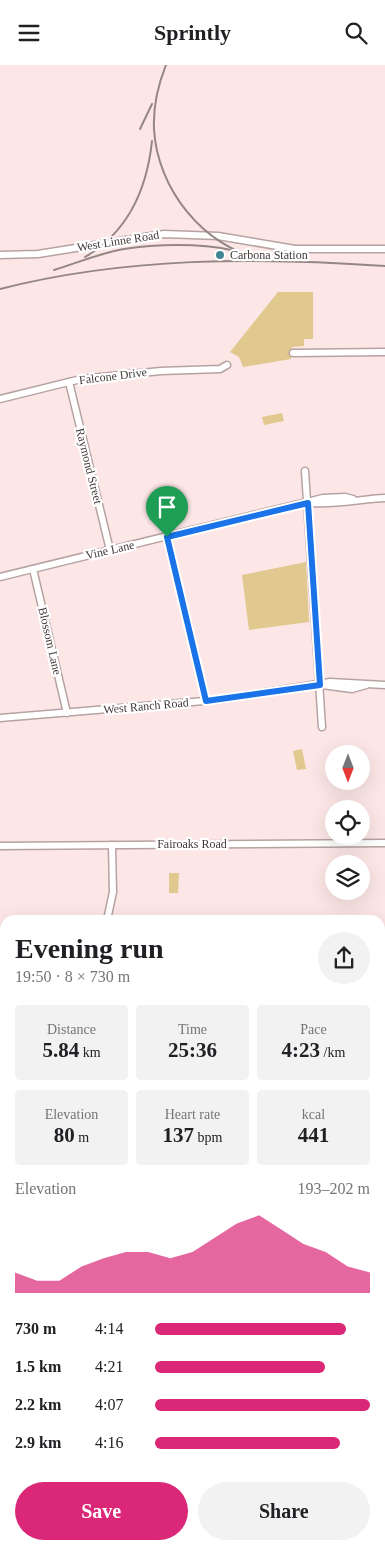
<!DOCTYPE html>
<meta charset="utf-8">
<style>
:root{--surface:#fff;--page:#f2f2f2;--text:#202124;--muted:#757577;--accent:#db2777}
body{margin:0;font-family:"Times New Roman",serif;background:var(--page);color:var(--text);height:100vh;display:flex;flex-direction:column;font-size:19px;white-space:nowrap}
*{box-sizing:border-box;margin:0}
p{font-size:16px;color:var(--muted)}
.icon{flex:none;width:28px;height:28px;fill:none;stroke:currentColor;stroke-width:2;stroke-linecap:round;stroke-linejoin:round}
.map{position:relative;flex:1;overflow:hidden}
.panel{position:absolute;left:0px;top:850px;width:385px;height:635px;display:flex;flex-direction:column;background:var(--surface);border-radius:15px 15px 0 0;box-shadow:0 5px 20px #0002}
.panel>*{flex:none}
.needle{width:32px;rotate:180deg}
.controls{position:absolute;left:325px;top:680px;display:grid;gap:10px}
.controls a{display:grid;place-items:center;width:45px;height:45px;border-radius:50%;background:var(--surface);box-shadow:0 5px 20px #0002;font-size:25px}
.pin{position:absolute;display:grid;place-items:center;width:42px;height:42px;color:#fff;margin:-51px -21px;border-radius:50% 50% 50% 0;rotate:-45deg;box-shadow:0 0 5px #0007}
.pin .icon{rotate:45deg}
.round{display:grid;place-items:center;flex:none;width:52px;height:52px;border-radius:26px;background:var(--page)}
.headline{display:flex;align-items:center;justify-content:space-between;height:85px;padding:0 15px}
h1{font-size:28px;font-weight:700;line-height:38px}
.stats{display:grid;grid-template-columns:repeat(3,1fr);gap:8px;height:85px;padding:5px 15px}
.stats div{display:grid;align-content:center;border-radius:5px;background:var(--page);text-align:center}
.stats b{font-size:21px;font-weight:700}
.stats small{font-size:14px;font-weight:400}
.stats p{font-size:14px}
.chart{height:140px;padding:10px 15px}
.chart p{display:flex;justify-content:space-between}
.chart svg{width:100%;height:90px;margin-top:5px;fill:var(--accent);opacity:.7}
.cta{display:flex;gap:10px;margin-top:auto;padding:10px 15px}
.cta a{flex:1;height:58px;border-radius:30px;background:var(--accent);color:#fff;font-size:20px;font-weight:700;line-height:58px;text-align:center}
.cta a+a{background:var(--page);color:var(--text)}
ul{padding:0 15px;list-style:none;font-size:16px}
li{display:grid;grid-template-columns:80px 60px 1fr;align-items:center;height:38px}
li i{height:12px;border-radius:6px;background:var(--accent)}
header{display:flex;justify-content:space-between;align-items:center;height:65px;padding:0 15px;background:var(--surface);font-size:22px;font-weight:700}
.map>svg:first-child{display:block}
.green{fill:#e0c88f}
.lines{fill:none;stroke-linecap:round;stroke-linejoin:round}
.stream{stroke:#b69cbf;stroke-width:2}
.minor-casing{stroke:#b6a2a1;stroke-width:9}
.minor{stroke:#fff;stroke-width:6}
.rail{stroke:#948685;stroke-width:2}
.route-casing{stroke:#fff;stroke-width:10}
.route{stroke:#1a73e8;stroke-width:6}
.poi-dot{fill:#428695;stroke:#fff;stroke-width:2}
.labels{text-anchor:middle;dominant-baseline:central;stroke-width:4.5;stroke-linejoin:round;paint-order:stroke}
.street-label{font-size:12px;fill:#423939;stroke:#fff}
.poi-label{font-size:12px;fill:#423939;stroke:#fff;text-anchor:start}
</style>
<header><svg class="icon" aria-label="menu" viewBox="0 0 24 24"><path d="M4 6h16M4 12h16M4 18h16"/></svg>Sprintly<svg class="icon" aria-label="search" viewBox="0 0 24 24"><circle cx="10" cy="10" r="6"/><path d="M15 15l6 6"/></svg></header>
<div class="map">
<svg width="385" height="1485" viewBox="0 0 385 1485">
<rect width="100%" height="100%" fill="#fce7e6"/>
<g class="green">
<polygon points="278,227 313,227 313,274 304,274 304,281 292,282 291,294 243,302 239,292 230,287"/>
<polygon points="282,348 284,356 264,360 262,352"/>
<polygon points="306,497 309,557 249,565 242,510"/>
<polygon points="302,684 306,704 297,705 293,686"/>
<polygon points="169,808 179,808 178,828 169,828"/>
</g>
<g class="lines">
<g class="stream">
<polyline points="0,1011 5,1011"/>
<polyline points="380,1062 385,1066"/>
</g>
<defs>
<g id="minor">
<polyline points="0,190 38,189 164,169 218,171 295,184 385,184"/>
<polyline points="293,288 385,287"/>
<polyline points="69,317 110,485"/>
<polyline points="0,334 81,314 161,306 220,304 227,300"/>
<polyline points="305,406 322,662"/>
<path d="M312,438C335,440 361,434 385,433"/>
<polyline points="167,472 206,636"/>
<polyline points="33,504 67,648"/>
<polyline points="0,512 323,433 345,432 353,434"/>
<polyline points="322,620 352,624 366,620"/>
<polyline points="0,653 216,635 330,617 385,620"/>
<polyline points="0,781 385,778"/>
<polyline points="107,855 113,827 112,780"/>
<polyline points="0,925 5,925"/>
<polyline points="380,953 385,953"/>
<polyline points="380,1127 385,1127"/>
<polyline points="0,1128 5,1128"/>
<polyline points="380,1282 385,1282"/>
<polyline points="380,1378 385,1378"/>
<polyline points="101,1485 101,1480"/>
</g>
</defs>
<use href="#minor" class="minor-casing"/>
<use href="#minor" class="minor"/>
<g class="rail">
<path d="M166,0C158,20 153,42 154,64C157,123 203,182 262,194"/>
<polyline points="140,64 152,39"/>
<path d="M85,192C128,167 147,123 152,76"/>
<path d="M54,205C77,198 100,188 124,184C155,179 200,178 231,185"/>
<path d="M0,224C125,192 257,192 385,201"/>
</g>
</g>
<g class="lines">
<defs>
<polygon id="route" points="308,438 320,620 206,636 167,472"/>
</defs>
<use href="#route" class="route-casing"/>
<use href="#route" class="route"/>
</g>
<circle class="poi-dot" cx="220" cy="190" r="5"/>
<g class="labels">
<g class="street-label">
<text transform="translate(118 176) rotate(-9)">West Linne Road</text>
<text transform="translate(113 311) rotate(-7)">Falcone Drive</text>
<text transform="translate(89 401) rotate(76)">Raymond Street</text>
<text transform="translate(110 485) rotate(-13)">Vine Lane</text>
<text transform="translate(50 576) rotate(77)">Blossom Lane</text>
<text transform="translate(146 641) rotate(-5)">West Ranch Road</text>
<text x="192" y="779">Fairoaks Road</text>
</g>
<g class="poi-label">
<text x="230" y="190">Carbona Station</text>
</g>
</g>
</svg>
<div class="controls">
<a><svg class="needle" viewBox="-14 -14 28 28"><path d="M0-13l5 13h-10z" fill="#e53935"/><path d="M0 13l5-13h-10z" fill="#757577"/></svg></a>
<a><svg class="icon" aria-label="locate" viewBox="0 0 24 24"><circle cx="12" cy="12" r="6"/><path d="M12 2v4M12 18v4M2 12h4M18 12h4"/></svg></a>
<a><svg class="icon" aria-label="layers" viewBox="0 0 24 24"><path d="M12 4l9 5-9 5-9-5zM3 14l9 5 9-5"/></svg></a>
</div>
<div class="pin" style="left:167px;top:472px;background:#1e9e55"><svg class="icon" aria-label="arrive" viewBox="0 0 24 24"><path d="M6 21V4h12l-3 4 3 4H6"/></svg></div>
<section class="panel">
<div class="headline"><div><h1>Evening run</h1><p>19:50 · 8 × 730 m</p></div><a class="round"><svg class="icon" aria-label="share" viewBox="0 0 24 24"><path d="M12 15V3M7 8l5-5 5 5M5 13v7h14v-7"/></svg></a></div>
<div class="stats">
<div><p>Distance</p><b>5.84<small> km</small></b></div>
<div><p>Time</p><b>25:36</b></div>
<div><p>Pace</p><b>4:23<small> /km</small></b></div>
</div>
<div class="stats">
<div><p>Elevation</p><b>80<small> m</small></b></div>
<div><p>Heart rate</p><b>137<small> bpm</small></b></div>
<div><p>kcal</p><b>441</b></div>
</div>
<div class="chart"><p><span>Elevation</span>193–202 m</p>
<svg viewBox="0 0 160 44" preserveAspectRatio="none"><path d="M0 44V34L10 38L20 38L30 31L40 27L50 24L60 24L70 27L80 24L90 17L100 10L110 6L120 13L130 20L140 24L150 31L160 34V44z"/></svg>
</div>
<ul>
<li><b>730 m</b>4:14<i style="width:89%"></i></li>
<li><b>1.5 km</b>4:21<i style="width:79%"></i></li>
<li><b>2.2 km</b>4:07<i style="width:100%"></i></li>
<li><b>2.9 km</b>4:16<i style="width:86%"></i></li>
</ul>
<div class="cta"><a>Save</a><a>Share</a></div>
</section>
</div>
